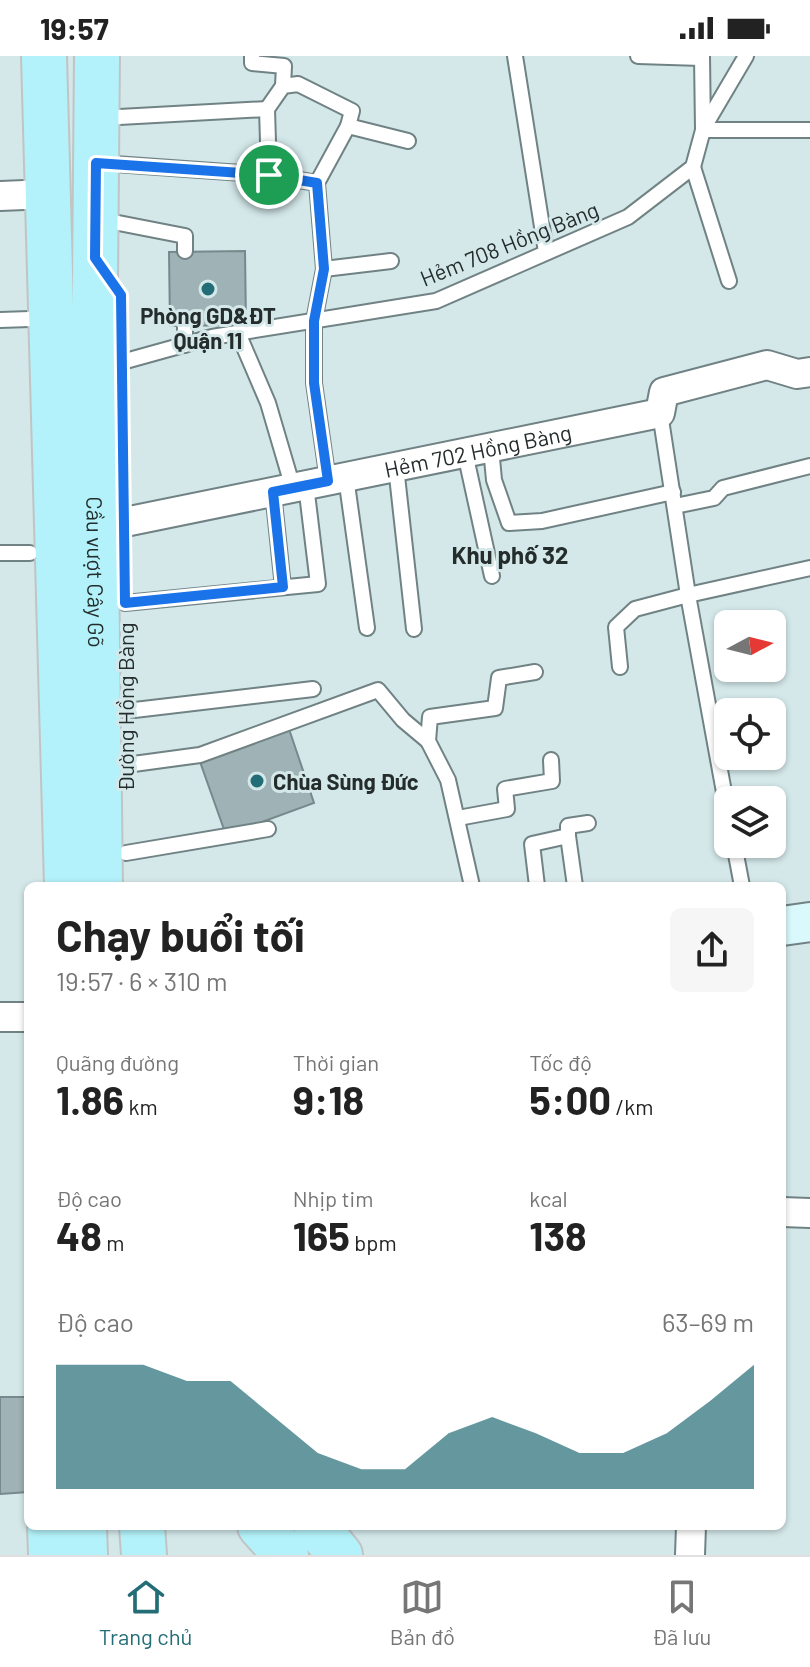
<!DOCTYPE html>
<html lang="vi">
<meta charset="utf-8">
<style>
:root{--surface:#fff;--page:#f6f6f6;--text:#222;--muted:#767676;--line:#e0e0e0;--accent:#236d76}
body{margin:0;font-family:Barlow,sans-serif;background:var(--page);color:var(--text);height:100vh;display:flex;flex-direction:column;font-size:30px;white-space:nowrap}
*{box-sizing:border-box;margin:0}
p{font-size:26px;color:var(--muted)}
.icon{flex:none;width:44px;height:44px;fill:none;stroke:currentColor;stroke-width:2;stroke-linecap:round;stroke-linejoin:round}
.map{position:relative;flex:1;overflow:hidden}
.side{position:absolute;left:24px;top:826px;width:762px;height:648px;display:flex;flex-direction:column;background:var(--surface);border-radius:12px;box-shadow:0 2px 6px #0004}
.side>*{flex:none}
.needle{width:52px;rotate:83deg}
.controls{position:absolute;left:714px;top:554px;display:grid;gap:16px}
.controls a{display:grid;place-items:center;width:72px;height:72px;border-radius:12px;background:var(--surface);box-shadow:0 2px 6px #0004;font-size:40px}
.pin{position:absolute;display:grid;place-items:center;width:68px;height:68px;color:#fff;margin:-34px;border:4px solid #fff;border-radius:50%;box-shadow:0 2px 8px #0007}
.round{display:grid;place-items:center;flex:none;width:84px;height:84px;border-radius:12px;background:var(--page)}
.head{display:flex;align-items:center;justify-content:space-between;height:136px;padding:0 32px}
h1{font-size:44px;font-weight:700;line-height:60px}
.stats{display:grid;grid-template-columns:repeat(3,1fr);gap:12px;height:136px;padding:8px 32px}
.stats div{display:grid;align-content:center}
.stats b{font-size:40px;font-weight:700}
.stats small{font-size:22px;font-weight:400}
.stats p{font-size:22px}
.chart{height:224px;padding:16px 32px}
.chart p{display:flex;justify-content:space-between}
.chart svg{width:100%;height:144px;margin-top:8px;fill:var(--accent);opacity:.7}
.status{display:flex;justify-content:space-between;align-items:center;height:56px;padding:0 40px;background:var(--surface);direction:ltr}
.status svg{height:22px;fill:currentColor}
.tabs{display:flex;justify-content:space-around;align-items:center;height:112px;border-top:2px solid var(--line);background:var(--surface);font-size:22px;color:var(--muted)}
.tabs a{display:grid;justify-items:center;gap:4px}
.tabs .active{color:var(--accent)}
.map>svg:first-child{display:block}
.building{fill:#9fb2b5;stroke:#77898c;stroke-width:2}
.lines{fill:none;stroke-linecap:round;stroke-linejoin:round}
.service-casing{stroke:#708284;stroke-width:18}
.minor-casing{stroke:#708284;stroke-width:32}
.secondary-casing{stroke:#708284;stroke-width:42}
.primary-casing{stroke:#c2c4c4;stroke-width:48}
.service{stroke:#fff;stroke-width:14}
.minor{stroke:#fff;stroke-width:28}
.secondary{stroke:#d9f9fc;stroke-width:38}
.primary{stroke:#b3f2fa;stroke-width:44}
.route-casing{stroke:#fff;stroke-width:16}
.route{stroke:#1a73e8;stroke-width:10}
.poi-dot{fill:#236d76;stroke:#d4e8ea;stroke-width:3}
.labels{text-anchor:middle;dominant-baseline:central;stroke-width:6;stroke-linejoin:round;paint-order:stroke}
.street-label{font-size:22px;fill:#242c2c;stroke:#d4e8ea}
.poi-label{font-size:22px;font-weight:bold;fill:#242c2c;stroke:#d4e8ea}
.neighbourhood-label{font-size:24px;font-weight:bold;fill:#242c2c;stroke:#d4e8ea}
</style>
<div class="status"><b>19:57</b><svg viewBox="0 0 49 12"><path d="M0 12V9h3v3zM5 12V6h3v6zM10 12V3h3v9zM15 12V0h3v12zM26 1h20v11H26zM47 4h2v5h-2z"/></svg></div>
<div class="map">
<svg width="810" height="1499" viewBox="0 0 810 1499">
<rect width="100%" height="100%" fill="#d4e8ea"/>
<g class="building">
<polygon points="245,195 246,269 170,270 169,196"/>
<polygon points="289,673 314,747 226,779 199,703"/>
<polygon points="0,1341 25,1341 28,1436 0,1438"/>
</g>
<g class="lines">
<defs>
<g id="service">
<polyline points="252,0 252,7 284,10 283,30"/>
<polyline points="515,0 546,196"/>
<polyline points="638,0 701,2"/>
<polyline points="101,62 267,53"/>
<polyline points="348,70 408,85"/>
<polyline points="703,73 746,0"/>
<polyline points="703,74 810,74"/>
<polyline points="101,107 269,119"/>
<polyline points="693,111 729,225"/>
<polyline points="317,127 348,70 352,55 298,28 283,30 267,53 269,119 317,127 324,213 314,265 314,327 328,425"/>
<polyline points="98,163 185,180 185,195"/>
<polyline points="324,213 391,205"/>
<polyline points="0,264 30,263"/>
<polyline points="185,270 185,289"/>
<polyline points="238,277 268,347 293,432"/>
<polyline points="122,306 212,281 436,245 628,161 693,111 703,74 702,0"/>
<polyline points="491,392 494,424 509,467 542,465 673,436"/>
<polyline points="465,397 492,520"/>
<polyline points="396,411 414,573"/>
<polyline points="346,421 367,572"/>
<polyline points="273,436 283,531"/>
<polyline points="675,450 714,442 723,432 810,410"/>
<polyline points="0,497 30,497"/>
<polyline points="125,547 318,528 306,429"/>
<polyline points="620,611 616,571 635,553 688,539 660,357"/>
<polyline points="126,655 313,633"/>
<polyline points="126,709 200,699 378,634 403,664 428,685"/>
<polyline points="728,758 688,539 810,512"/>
<polyline points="458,762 507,753 505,733 552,725 551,704"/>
<polyline points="568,780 575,830"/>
<polyline points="734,788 742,830"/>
<polyline points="126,797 268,773"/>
<polyline points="472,830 448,724 428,685 430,661 495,652 499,622 535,616"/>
<polyline points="537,830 532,788 568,780 568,770 588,767"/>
</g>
<g id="minor">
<polyline points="0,140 49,138"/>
<path id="s1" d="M125,466L660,357L664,336L767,309L797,318L810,316"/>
<polyline points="0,961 28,961"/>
<polyline points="782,1156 810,1157"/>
<polyline points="690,1499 691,1470"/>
</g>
<polyline id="secondary" points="782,870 810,866"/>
<g id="primary">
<polyline points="44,0 67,830"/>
<path id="s2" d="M97,0L94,338L100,830"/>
<polyline points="50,1470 51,1499"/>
<polyline points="84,1470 85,1499"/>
<polyline points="142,1470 144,1499"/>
<polyline points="260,1470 286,1499"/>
<polyline points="316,1470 340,1499"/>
</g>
</defs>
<use href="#service" class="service-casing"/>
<use href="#minor" class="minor-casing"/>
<use href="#secondary" class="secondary-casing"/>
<use href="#primary" class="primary-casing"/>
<use href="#service" class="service"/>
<use href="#minor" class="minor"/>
<use href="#secondary" class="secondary"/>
<use href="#primary" class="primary"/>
</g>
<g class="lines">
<defs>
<polygon id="route" points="96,107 269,119 317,127 324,213 314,265 314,327 328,425 273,436 283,531 125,547 121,239 95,202"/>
</defs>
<use href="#route" class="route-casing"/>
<use href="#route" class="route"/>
</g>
<g class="poi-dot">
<circle cx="208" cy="233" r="8"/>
<circle cx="257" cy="725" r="8"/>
</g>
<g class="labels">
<g class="street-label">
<text transform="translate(509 187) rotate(-22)">Hẻm 708 Hồng Bàng</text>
<text stroke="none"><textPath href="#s1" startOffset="360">Hẻm 702 Hồng Bàng</textPath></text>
<text stroke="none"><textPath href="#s2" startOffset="516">Cầu vượt Cây Gõ</textPath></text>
<text transform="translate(125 651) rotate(-90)">Đường Hồng Bàng</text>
</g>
<g class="poi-label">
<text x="208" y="259">Phòng GD&amp;ĐT<tspan x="208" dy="25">Quận 11</tspan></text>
<text x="273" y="725" text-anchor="start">Chùa Sùng Đức</text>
</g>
<g class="neighbourhood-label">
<text x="510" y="498">Khu phố 32</text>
</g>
</g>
</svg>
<div class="controls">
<a><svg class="needle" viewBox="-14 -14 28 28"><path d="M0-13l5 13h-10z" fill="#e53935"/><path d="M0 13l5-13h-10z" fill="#767676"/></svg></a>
<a><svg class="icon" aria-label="locate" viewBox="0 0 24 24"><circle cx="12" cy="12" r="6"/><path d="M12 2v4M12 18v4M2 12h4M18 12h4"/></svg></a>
<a><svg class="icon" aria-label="layers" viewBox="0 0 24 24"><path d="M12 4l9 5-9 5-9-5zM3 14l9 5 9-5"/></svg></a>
</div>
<div class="pin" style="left:269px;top:119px;background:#1e9e55"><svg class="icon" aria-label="arrive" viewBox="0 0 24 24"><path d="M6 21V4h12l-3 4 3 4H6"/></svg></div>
<section class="side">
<div class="head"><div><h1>Chạy buổi tối</h1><p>19:57 · 6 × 310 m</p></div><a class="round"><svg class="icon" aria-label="share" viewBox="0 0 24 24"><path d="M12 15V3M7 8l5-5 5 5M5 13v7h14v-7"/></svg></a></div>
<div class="stats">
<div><p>Quãng đường</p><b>1.86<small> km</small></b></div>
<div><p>Thời gian</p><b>9:18</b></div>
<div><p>Tốc độ</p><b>5:00<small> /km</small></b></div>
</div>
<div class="stats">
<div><p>Độ cao</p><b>48<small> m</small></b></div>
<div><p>Nhịp tim</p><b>165<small> bpm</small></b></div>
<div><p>kcal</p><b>138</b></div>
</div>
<div class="chart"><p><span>Độ cao</span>63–69 m</p>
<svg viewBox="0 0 160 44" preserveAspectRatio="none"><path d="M0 44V6L10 6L20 6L30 11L40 11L50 22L60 33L70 38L80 38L90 27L100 22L110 27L120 33L130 33L140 27L150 17L160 6V44z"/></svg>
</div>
</section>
</div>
<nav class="tabs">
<a class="active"><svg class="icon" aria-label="home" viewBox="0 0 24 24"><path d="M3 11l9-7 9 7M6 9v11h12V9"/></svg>Trang chủ</a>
<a><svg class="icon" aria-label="map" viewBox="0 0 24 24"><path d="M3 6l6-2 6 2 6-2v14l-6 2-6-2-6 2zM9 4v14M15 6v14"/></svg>Bản đồ</a>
<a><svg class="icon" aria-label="saved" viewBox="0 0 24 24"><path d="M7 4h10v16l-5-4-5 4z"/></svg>Đã lưu</a>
</nav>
